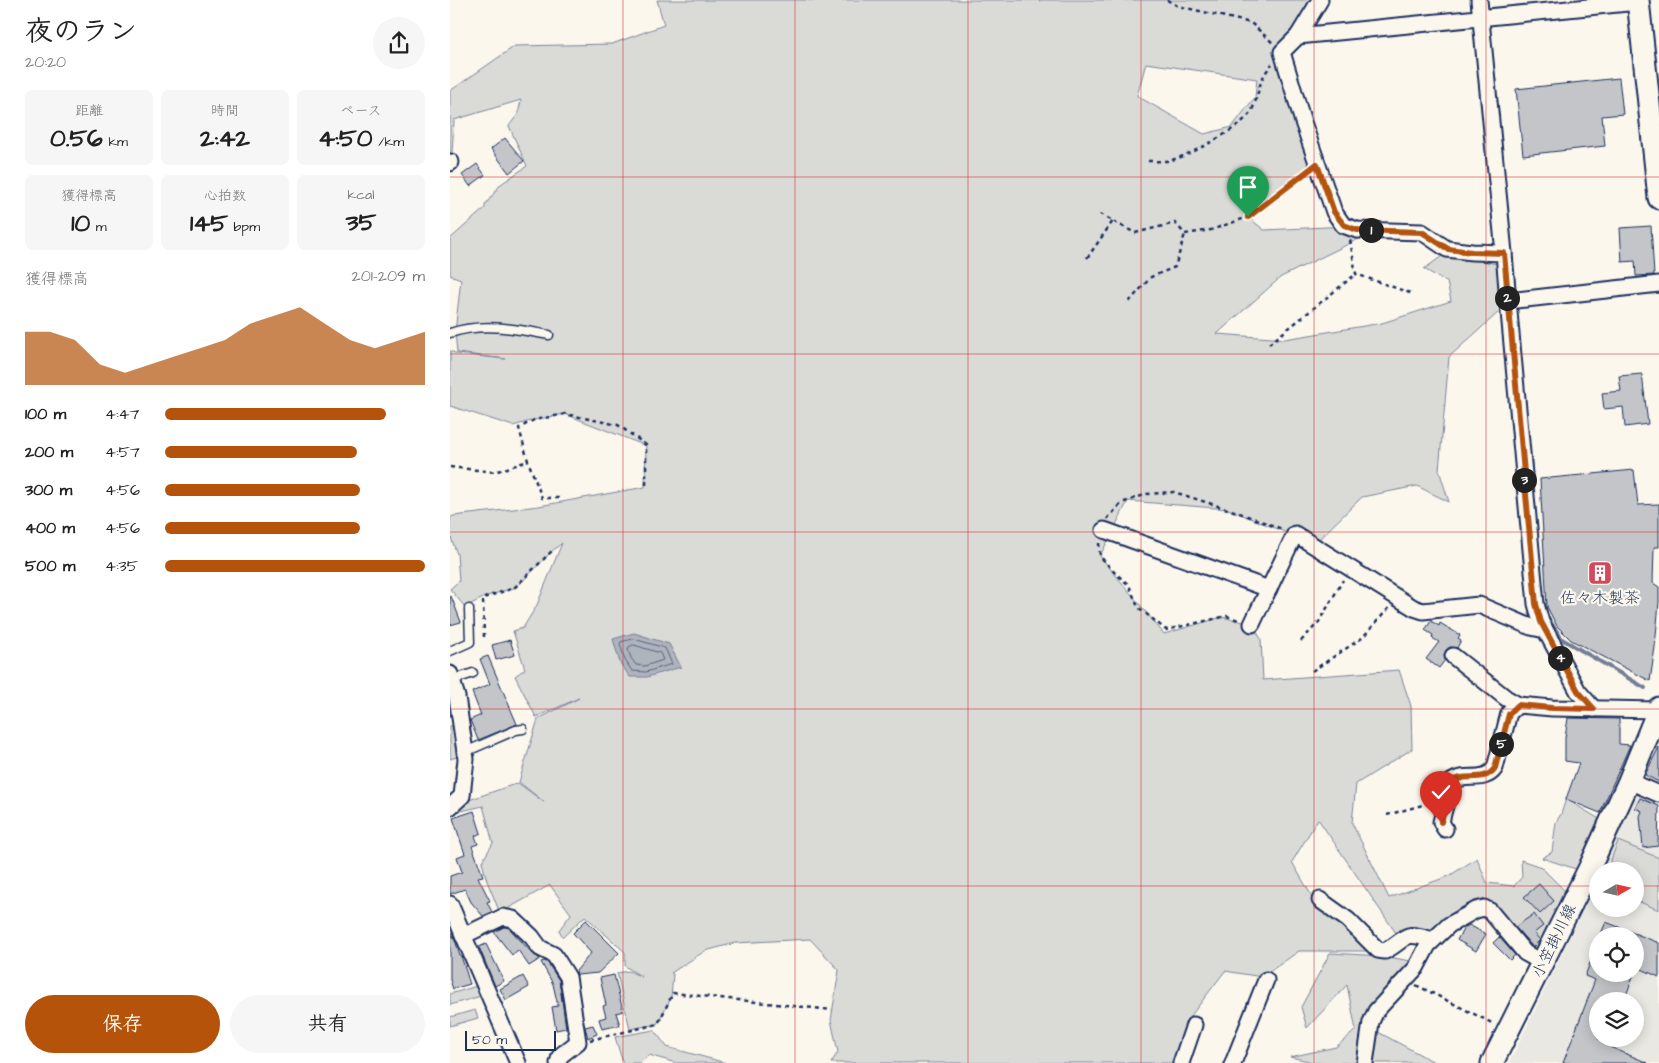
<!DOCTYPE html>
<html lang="ja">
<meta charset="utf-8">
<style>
:root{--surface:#fff;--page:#f6f6f6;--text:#222;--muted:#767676;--accent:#b45309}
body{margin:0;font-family:"Architects Daughter","Klee One",sans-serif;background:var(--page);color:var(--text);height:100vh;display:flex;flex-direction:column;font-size:19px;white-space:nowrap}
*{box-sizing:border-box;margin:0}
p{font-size:16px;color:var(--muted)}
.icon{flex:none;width:28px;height:28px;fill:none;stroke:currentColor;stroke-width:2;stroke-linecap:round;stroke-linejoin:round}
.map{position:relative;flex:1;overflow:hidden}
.panel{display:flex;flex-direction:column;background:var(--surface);width:450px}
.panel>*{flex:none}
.needle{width:32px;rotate:81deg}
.fabs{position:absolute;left:1139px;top:862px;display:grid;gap:10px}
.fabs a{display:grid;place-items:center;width:55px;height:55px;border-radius:50%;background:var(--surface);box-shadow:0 2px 12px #0003;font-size:25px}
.scale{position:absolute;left:15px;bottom:12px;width:91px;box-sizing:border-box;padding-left:5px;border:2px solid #1b2f5e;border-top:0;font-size:14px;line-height:18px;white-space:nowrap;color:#1b2f5e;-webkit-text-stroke:4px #fbf7ec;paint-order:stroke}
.pin{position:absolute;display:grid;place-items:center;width:42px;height:42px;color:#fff;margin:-51px -21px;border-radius:50% 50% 50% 0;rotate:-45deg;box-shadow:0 0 5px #0007}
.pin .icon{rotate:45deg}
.km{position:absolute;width:25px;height:25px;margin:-12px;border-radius:50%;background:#222;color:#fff;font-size:14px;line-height:25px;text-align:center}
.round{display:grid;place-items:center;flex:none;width:52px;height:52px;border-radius:26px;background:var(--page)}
.headline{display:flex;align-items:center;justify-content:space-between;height:85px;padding:0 25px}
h1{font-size:28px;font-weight:800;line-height:38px}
.metrics{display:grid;grid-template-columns:repeat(3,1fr);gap:8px;height:85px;padding:5px 25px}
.metrics div{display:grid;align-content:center;border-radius:8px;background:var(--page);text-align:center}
.metrics b{font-size:25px;font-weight:800}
.metrics small{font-size:14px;font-weight:400}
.metrics p{font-size:14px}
.chart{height:140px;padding:10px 25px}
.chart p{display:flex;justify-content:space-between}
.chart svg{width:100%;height:90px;margin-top:5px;fill:var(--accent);opacity:.7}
.action{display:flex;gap:10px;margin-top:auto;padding:10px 25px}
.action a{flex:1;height:58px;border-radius:30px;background:var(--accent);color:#fff;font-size:20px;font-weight:800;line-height:58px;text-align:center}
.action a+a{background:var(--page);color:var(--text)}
ul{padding:0 25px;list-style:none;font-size:16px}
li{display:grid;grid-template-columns:80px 60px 1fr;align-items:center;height:38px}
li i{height:12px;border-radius:6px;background:var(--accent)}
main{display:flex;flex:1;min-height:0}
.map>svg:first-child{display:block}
.built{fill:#eae8e2;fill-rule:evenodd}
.green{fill:#dadad7;stroke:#7a849a;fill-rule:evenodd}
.water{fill:#afb3bb;stroke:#747e96}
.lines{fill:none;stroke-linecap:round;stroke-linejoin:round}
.shore{stroke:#566483;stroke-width:1}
.stream{stroke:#747e96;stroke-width:4}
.building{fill:#c3c5c9;stroke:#1b2f5e}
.lane-casing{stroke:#1b2f5e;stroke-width:11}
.street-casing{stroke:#1b2f5e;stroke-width:19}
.secondary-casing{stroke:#1b2f5e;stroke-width:25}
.path{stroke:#1b2f5e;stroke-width:2.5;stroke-dasharray:4 4;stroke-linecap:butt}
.lane{stroke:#fbf7ec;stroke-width:8}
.street{stroke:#fbf7ec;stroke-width:15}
.secondary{stroke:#fbf7ec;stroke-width:21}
.route-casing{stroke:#fff;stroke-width:10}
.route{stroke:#b45309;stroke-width:6}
.grid{fill:none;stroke:#d62828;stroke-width:1;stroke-opacity:0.55}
.labels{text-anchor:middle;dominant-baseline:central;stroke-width:4.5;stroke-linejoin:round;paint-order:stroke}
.poi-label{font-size:16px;fill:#1b2f5e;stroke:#fbf7ec}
.street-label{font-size:16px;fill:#1b2f5e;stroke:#fbf7ec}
</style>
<main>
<section class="panel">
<div class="headline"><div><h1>夜のラン</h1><p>20:20</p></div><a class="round"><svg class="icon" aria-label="share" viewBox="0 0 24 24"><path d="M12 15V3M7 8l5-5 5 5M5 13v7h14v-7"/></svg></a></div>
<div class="metrics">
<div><p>距離</p><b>0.56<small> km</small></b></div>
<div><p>時間</p><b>2:42</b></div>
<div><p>ペース</p><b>4:50<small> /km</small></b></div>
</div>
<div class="metrics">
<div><p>獲得標高</p><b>10<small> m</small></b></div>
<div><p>心拍数</p><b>145<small> bpm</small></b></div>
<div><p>kcal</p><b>35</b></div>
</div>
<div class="chart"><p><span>獲得標高</span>201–209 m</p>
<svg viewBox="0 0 160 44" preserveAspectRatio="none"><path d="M0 44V18L10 18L20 22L30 34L40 38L50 34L60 30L70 26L80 22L90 14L100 10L110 6L120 14L130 22L140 26L150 22L160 18V44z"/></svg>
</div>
<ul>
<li><b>100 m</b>4:47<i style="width:85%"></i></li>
<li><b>200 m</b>4:57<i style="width:74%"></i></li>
<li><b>300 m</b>4:56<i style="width:75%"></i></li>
<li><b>400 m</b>4:56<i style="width:75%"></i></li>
<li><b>500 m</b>4:35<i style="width:100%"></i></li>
</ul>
<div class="action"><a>保存</a><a>共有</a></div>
</section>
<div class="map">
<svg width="1209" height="1063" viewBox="0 0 1209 1063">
<rect width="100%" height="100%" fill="#fbf7ec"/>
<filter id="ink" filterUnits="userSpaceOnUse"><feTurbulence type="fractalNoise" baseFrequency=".02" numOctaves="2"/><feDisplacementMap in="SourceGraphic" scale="10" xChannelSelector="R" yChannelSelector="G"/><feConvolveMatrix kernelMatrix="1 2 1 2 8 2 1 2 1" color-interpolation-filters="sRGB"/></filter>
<g filter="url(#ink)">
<path class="built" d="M1209,740V1063H1059L1147,881L1148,909H1185V871H1152L1189,790ZM1148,936H1185V974H1148ZM1148,1001H1185V1039H1148Z"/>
<g class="green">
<path d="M207,0H863L848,36L827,53L863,163L798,217L814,230L898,226L927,230L831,277L767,334L835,339L932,323L1001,301L997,282L974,269L995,254L1047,264L1050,311L999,357L989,470L999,502L967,486L912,497L864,544L778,509L678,501L650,556L714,634L772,617L802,624L811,639L813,680L949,670L961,706L962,749L906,784L902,823L939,898L999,876L1027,858L1037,883L1064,886L1072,877L1071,860L1091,867L1115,891L1088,954L1077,944L1043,907L980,934L948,936L868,819L842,862L867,905L920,951H849L812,977L775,971L740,1017L729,1063H381L388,1052L381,1020L389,970L360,939L285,943L255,951L221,973L223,974L221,998L207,1024L180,1029L167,973L179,971L192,977L175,966V952L135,916L113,937L109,930L121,914L100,885L50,913L37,881L32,862L43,843L33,806L7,812L6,807L16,801L68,783L94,802L69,782L88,719L129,698L86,717L65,676L75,669L63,631L73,628L87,605L112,543L102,551L67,587L37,596L15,607L0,589L9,581L7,554L0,535V518L3,516L89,506L195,487L196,446L115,414L84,420L63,426L0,406V351L7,354L56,359L7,353L5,332L11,279L0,275V239L35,208V205L51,184L77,166L59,126L68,114L71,100L4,120L2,154L0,156V91L65,46L162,44L214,25ZM696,63L807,79L805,97L782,127L754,134L687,96Z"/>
<polygon points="6,725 10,756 0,759 0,726"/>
<polygon points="1116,799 1151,820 1129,870 1092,858 1102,852 1106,822 1111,814"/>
<polygon points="1168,841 1209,858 1209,910 1185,900 1185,871 1157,871"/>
<polygon points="880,953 933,956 966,962 920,1013 913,1063 860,1063 859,1061 840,1057 886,1047 906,1030 897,985 857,1028 851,1007"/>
<polygon points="27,986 31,996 0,1005 0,994"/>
<polygon points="25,1010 28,1018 0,1026 0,1017"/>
<polygon points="204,1030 217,1047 276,1063 226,1063 199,1055 191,1063 173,1063 165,1037"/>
<polygon points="928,1032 986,1063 922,1063"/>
</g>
<polygon class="water" points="184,633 219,644 231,667 197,677 180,677 170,663 163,639"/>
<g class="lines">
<g class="shore">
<polygon points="184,639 215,648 222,664 196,672 182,671 175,660 170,644 171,642"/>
<polygon points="184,645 210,653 213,660 195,666 186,665 181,658 178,649 179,647"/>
</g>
<g class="stream">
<polyline points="1080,457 1081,471"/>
<polyline points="1097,617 1112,639 1195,688"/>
</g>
</g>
<g class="building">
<polygon points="1169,78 1173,114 1152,116 1155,146 1073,155 1066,89"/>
<polygon points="55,138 74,161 59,173 41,149"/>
<polygon points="27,164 35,175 20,186 12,175"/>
<polygon points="1201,226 1204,275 1186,276 1185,261 1172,262 1170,228"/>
<polygon points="1192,374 1198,424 1175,427 1173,407 1154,409 1152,393 1171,391 1169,376"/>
<polygon points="1184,470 1188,505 1209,504 1209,547 1204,547 1203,583 1209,587 1209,602 1205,647 1200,681 1121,640 1107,626 1097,607 1090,479"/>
<polygon points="0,596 1,596 11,622 0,625"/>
<polygon points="981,621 989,626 990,623 1010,635 1008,638 1011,640 1007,648 1000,647 996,650 994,655 995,660 989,668 976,659 989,642 982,638 983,635 975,630"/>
<polygon points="60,640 65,655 46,660 42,645"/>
<polygon points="38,656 67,724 28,740 20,720 31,715 22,692 40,684 30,659"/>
<polygon points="1118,718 1169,719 1169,744 1180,745 1150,813 1116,799 1129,763 1115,761 1115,738"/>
<polygon points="1209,747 1209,782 1195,775"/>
<polygon points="1190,798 1209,806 1208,846 1193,848 1190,816 1192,811 1185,808"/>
<polygon points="24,811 31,833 25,836 28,844 22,846 33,876 28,877 40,901 37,902 42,912 33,916 21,902 15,889 0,894 0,876 12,872 7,857 15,854 3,818"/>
<polygon points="1089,884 1104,901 1090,914 1074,897"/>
<polygon points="1084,914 1093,926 1084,933 1090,940 1083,947 1065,927"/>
<polygon points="136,920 169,953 148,973 127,975 126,971 141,953 123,933"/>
<polygon points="1156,922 1209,943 1209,977 1185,966 1185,936 1150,936"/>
<polygon points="1019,925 1036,934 1026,951 1007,940 1014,928"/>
<polygon points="54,927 59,928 83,954 90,959 79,966 68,950 62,955 44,932"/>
<polygon points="0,931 6,943 10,956 11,956 20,984 3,989 0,980"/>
<polygon points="1049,937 1065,955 1060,960 1043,943"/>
<polygon points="36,944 54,981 45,986 29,947"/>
<polygon points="1147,945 1148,975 1184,974 1174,1001 1148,1001 1148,1039 1164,1039 1160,1047 1198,1063 1113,1063 1145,980 1135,976"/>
<polygon points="94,961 97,962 109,980 116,1028 106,1030 102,1007 108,1006 103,984 91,962"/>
<polygon points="164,975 173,1011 166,1013 170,1025 152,1029 149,1019 156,1017 153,1006 156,1005 150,978"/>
<polygon points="73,976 79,987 56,1000 50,989"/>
<polygon points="143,1025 147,1034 138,1038 135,1027"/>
</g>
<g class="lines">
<defs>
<g id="lane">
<path d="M0,333C33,322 66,329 99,335"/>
<polyline points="0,651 20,642 19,609"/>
<polyline points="3,680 23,673"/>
<polyline points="15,752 66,730 73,729"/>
</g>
<g id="street">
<polyline points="870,0 848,36 832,52 853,122 884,212 893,225 907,230 972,232 997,249 1022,252 1054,253 1058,301 1209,284"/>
<polyline points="1029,0 1054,253"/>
<polyline points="848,36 1188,2"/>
<polyline points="0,163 1,162"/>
<polyline points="1058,301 1086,604 1091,622 1128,691 1144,709"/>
<polyline points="654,530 819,589"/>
<polyline points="802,624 845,534 964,608 973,611 1029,605 1081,627 1095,630"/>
<polyline points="1003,656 1056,698 1068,705"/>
<polyline points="0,674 7,697 16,759 12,796 0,807"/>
<polyline points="1179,781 1209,794"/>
<path d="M995,829L991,822L1001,782C1015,772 1034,784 1045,768L1059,713L1068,705L1102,708L1208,710"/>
<path d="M870,900L898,920L928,950L935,951C960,938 950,930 983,940"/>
<polyline points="0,904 68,1063"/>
<polyline points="13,936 53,917 63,919 82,937 90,948 104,955 118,977 128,1042 110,1056 108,1063"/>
<polyline points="731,1063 744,1025"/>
<polyline points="783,1063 816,980"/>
<polyline points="915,1063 921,1022 926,1011 966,968 978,945 999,925 1026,910 1034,908 1040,911 1075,953 1093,963"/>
</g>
<g id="secondary">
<polyline points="1188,0 1209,198"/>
<polyline points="1042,1063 1140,867 1179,781 1209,708"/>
</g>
</defs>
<use href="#lane" class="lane-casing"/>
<use href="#street" class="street-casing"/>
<use href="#secondary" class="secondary-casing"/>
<g class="path">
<polyline points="589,0 590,0"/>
<polyline points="717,0 728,6 801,23 824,44"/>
<path d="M698,161C707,161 717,162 725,159C742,154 795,126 802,110C810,92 808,80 822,64"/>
<polyline points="650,214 685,233 725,223 735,234 761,230 798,217 856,172"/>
<polyline points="900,240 906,274 963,294"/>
<polyline points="637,258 663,221"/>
<polyline points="679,302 701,277 725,267 735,234"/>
<polyline points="819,344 906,274"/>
<polyline points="0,467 45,472 78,461"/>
<polyline points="109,498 92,498 78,461 69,428 84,420 115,414 168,425 196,445 196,487"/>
<polyline points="657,519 672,503 697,494 724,492 787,512 832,529"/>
<polyline points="649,543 650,556 663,571 679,585 688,607 716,630 777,616 791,621"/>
<polyline points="34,637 33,598 64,588 102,551"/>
<polyline points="851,641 869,622 893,580"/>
<polyline points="862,671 912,638 939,608"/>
<polyline points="937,815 983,802"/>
<polyline points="966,985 1044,1024"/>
<polyline points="140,1040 208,1024 223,993 382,1010"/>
</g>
<use href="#lane" class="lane"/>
<use href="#street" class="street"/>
<use href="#secondary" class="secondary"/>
</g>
</g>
<g class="lines" filter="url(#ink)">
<defs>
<path id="route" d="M798,217L867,164L884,212L894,225L907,230L972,232L998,249L1022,252L1054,253L1086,604L1091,622L1128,691L1144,709L1102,708L1068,705L1059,714L1045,768C1034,784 1015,772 1001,782L991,822"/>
</defs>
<use href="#route" class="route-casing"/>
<use href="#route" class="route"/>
</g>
<path class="grid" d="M173,0V1063M345,0V1063M518,0V1063M691,0V1063M864,0V1063M1036,0V1063M0,177H1209M0,354H1209M0,532H1209M0,709H1209M0,886H1148M1185,886H1209"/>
<defs>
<symbol id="building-square" viewBox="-11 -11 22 22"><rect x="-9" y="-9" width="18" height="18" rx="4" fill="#d1495b" stroke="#fbf7ec"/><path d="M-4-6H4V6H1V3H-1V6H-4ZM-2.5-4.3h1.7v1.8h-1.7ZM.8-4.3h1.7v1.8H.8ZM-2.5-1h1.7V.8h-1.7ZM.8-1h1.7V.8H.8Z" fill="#fff"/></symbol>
</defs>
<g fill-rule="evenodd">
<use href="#building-square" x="1136" y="559" width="28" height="28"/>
</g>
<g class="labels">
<g class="poi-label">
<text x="1150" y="598">佐々木製茶</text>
</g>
<g class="street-label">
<text transform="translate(1104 941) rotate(-64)">小笠掛川線</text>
</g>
</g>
</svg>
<div class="fabs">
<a><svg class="needle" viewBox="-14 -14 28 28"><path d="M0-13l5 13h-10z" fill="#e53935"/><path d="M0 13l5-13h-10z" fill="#767676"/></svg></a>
<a><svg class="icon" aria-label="locate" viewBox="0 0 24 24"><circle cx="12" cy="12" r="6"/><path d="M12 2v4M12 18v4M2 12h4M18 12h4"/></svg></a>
<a><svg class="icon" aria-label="layers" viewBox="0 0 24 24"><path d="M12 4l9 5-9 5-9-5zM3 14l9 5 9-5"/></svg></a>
</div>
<div class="scale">50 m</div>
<div class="pin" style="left:798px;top:217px;background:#1e9e55"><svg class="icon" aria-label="arrive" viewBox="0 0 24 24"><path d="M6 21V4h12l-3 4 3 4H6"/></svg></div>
<div class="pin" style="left:991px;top:822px;background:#d93025"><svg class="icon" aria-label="check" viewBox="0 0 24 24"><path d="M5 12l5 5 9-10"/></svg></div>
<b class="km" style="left:921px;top:230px">1</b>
<b class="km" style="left:1057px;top:298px">2</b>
<b class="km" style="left:1074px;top:480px">3</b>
<b class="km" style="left:1110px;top:658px">4</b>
<b class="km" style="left:1051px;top:744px">5</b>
</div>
</main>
